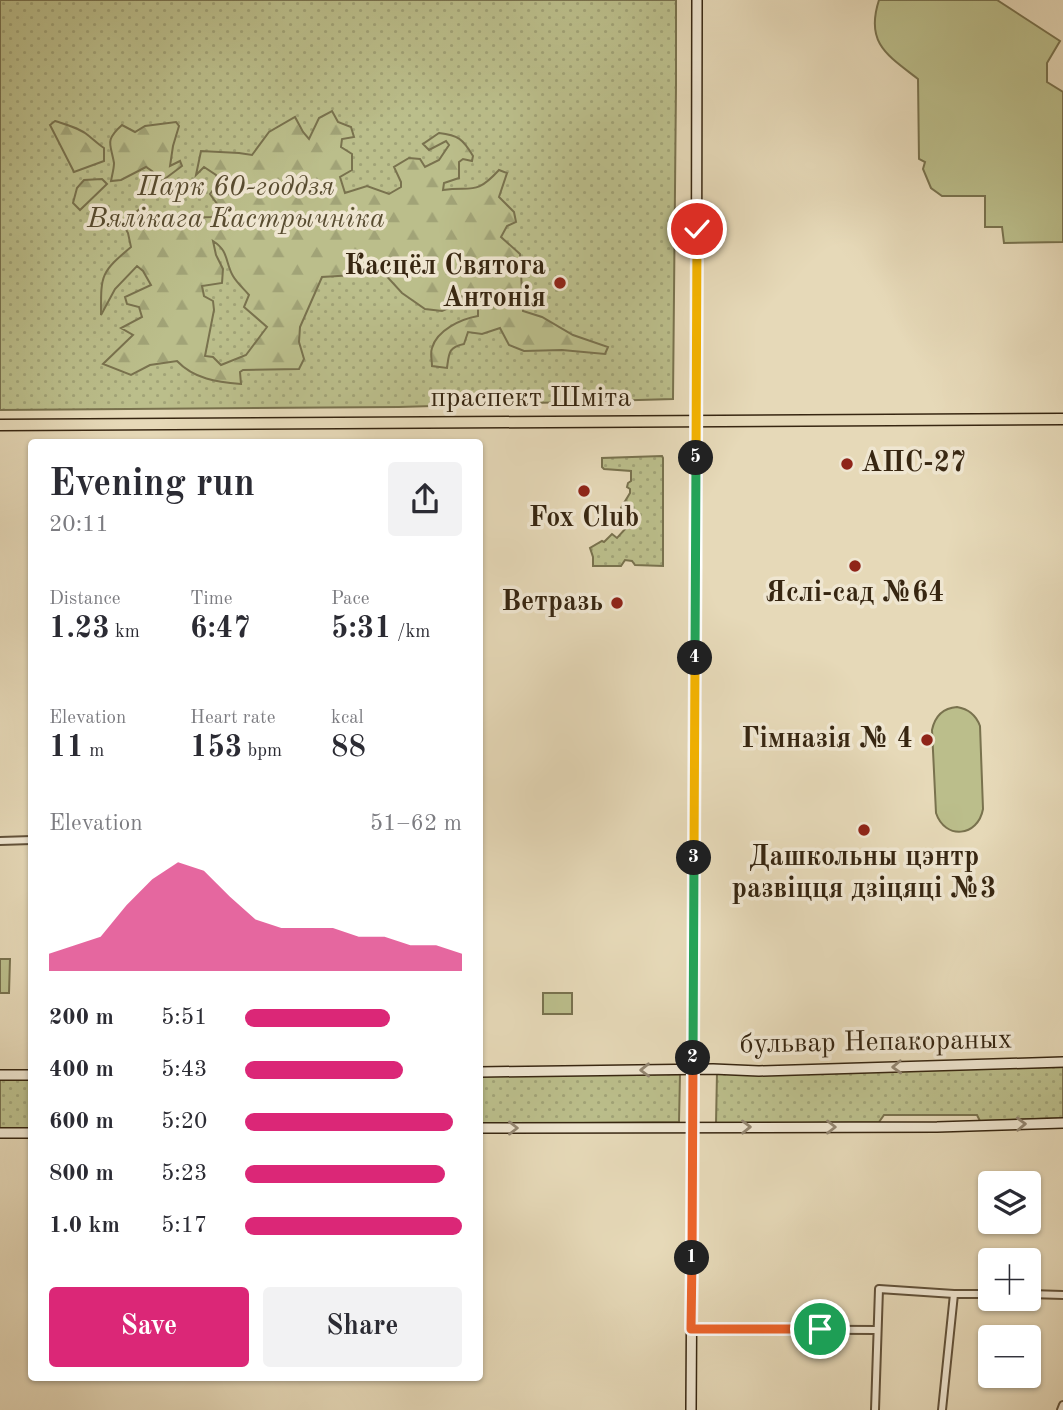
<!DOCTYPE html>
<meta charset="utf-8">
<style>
:root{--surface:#fff;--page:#f2f2f3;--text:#2b2b33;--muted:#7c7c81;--accent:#db2777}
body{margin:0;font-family:"Old Standard TT",serif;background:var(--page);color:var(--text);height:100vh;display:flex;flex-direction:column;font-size:26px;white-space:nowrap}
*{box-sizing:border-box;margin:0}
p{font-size:23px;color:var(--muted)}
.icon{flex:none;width:38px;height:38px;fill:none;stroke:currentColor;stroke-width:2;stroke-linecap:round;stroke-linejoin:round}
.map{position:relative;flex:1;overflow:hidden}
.details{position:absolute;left:28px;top:439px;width:455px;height:942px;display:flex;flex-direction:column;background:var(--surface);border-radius:7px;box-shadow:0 2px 5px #0004}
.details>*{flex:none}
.controls{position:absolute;left:978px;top:1171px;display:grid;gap:14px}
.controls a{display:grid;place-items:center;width:63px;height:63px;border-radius:7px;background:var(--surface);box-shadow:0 2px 5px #0004;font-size:35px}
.pin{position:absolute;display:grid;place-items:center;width:60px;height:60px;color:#fff;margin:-30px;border:4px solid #fff;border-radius:50%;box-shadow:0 2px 7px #0007}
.km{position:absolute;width:35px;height:35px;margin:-18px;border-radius:50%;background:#222;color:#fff;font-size:19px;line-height:35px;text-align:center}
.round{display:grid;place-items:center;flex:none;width:74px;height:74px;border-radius:7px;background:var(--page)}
.head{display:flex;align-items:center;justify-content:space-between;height:119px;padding:0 21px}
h1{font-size:38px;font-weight:700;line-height:52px}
.stats{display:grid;grid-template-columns:repeat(3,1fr);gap:10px;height:119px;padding:7px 21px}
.stats div{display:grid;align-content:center}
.stats b{font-size:30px;font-weight:700}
.stats small{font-size:19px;font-weight:400}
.stats p{font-size:19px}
.chart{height:196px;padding:14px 21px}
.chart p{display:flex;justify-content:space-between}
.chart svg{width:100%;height:126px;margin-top:7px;fill:var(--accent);opacity:.7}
.action{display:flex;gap:14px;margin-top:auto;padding:14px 21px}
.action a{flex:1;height:80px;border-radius:7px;background:var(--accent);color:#fff;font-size:28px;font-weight:700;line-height:80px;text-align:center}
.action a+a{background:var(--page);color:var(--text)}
ul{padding:0 21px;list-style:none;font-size:23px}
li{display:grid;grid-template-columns:112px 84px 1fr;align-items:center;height:52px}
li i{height:18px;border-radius:9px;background:var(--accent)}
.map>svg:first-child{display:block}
.green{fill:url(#green-dots);stroke:#79724e;stroke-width:2}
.forest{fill:url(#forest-firs);stroke:#79724e;stroke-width:2;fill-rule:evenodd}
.pitch{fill:#bbbe8b;stroke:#79724e;stroke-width:2}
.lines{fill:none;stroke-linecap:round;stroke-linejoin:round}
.minor-casing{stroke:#63533b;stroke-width:10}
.secondary-casing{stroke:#372611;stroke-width:12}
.primary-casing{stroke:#372611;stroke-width:13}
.minor{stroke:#efe6d1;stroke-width:6}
.secondary{stroke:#efe6d1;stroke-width:9}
.primary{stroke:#e6d9b8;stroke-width:10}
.oneway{stroke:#938671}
.split-1-casing{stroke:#fff;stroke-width:14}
.split-2-casing{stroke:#fff;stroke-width:14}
.split-3-casing{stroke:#fff;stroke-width:14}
.split-4-casing{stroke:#fff;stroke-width:14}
.split-5-casing{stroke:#fff;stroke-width:14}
.split-6-casing{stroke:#fff;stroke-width:14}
.split-1{stroke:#f0652b;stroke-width:9}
.split-2{stroke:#f0652b;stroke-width:9}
.split-3{stroke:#22a559;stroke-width:9}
.split-4{stroke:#f5b400;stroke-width:9}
.split-5{stroke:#22a559;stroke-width:9}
.split-6{stroke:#f5b400;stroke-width:9}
.poi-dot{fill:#8f2418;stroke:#efe6d1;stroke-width:2.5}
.labels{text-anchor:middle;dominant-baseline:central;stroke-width:7;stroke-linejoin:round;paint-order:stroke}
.park-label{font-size:28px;font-style:italic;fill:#584c30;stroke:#efe6d1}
.poi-label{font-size:28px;font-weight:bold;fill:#372611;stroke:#efe6d1;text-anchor:end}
.street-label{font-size:28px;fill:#372611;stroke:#efe6d1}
</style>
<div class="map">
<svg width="1063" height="1410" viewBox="0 0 1063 1410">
<defs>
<pattern id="green-dots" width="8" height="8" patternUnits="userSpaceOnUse" patternTransform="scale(1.75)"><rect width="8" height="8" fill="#bbbe8b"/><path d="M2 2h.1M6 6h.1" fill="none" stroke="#a1a377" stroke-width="1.8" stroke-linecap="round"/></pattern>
<pattern id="forest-firs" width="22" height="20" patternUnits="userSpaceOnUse" patternTransform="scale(1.75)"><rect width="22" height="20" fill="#bbbe8b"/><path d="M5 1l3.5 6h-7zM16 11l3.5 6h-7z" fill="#a1a377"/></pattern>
</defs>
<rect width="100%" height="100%" fill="#e6d9b8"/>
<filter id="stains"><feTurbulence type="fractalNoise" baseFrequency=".00286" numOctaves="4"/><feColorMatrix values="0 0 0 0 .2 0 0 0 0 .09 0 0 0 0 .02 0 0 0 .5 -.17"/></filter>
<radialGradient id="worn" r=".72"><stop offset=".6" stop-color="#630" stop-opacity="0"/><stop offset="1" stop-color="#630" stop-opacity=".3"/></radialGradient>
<g class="green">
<polygon points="0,0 676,0 676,85 673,399 399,407 0,410"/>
<polygon points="662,456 663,458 663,566 635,565 632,561 625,560 621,566 593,566 593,557 590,548 602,541 604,542 612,534 617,538 627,527 621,508 630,493 630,489 627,487 628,483 631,481 631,471 604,469 602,467 602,458"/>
<polygon points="1063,1067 1063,1118 980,1121 977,1115 884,1115 879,1122 716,1124 717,1073"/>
<polygon points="680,1074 679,1122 480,1124 480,1075"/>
<rect x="0" y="1080" width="31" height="48"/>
</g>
<g class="forest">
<path d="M332,111L338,122L351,127L354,137L342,139L341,147L352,154V170L340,177L345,193L367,186L389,194L401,187V182L394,167L409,158L420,159L425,167L439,160L449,145L446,141L429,150L423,144L439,133C458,135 463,139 473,156L472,161L463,159L459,162V178L444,183L443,190C473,186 475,196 499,170L507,173L499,197L514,212L516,222L507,226L501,237L520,254L523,311L542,317L573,335L608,347L605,354L562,350L524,351L509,345L500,328L482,334L468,332L464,344C448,347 449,354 447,368L432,366C432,360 430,354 432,348C437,330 461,319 478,316V307L463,295L456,305L442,311L425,309L402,293L382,271L361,264L354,275L322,277L300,327L299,342L304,359L299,369L243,370L240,372L241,384C217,382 194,379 177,361L150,365L131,375L103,364L133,335L121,328L142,317L139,307L127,304L125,297L151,285L143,271L137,266L115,289L101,315C101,275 100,273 131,247L128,233L123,224L144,205L151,224L178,218L212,217L220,208L210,194L214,189L231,195L234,189L219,181L216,175L204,167L196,175L201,151L239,153L252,155L269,132L295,117L303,132L309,139L319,118ZM213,241C229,251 225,262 233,276C237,283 244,289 249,295L244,307L267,327L246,355L221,365L213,357L205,356L214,310L213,301L204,296L202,286L222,283L223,269L216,255Z"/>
<path d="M55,121C67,125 80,128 89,136C94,140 98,144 104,148V161L74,172L50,125Z"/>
<path d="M176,122L179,126L173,146L170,166L180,161L182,166L162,181L152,171L146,167L121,180L111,181C112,175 114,169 114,163C111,144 104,141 122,125L135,132L145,126Z"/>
<polygon points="102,179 107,184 80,210 73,203 77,188 84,180"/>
</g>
<g class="pitch">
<path d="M879,0H997L1060,41L1047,63V82L1063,92V242L1004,243L1002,227H985V196H942L931,188L923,169L925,162L919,159L918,79C887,55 865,43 879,0Z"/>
<path d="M957,707C969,709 976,715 980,726L983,809C978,837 945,840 936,813L932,730C935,716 943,708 957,707Z"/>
<polygon points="0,959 10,959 9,993 0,993"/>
<rect x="543" y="993" width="29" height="21"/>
</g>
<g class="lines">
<defs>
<g id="minor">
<polyline points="0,841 32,840"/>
<polyline points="1029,1294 1063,1295"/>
<polyline points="691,1329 877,1330"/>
<polyline points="875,1410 879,1289 954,1294 990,1294"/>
<polyline points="942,1410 954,1294"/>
<polyline points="1061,1410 1063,1405"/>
</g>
<g id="secondary">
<polyline points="480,1072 713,1069 759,1071 1063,1062"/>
<polyline points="0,1075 32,1075"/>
<polyline points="480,1128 937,1127 1063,1123"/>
<polyline points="0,1133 32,1133"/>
<polyline points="691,1410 696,568 697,0"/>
</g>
<polyline id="primary" points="0,425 1063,419"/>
</defs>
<use href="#minor" class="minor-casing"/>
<use href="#secondary" class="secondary-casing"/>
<use href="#primary" class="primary-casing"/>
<use href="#minor" class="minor"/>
<use href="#secondary" class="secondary"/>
<use href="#primary" class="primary"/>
</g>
<defs><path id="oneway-chevron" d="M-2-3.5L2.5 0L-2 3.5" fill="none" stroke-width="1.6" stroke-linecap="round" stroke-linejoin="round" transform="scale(1.75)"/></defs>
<g class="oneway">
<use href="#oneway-chevron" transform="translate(897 1067) rotate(178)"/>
<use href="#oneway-chevron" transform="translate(645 1070) rotate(179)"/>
<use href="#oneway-chevron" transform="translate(1021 1124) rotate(-2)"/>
<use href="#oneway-chevron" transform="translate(746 1127) rotate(-1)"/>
<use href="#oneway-chevron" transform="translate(831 1127)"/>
<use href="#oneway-chevron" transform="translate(513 1128)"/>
</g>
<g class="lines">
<defs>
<polyline id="split-1" points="692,1258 691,1329 820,1329"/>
<polyline id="split-2" points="692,1258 693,1058"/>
<polyline id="split-3" points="693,1058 694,858"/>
<polyline id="split-4" points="694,858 695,658"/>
<polyline id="split-5" points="695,658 696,458"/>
<polyline id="split-6" points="696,458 697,229"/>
</defs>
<use href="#split-1" class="split-1-casing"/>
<use href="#split-2" class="split-2-casing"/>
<use href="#split-3" class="split-3-casing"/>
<use href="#split-4" class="split-4-casing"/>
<use href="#split-5" class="split-5-casing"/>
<use href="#split-6" class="split-6-casing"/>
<use href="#split-1" class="split-1"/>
<use href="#split-2" class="split-2"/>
<use href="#split-3" class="split-3"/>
<use href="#split-4" class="split-4"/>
<use href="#split-5" class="split-5"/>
<use href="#split-6" class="split-6"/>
</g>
<g class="poi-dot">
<circle cx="560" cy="283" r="7"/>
<circle cx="847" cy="464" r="7"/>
<circle cx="584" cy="491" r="7"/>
<circle cx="855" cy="566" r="7"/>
<circle cx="617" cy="603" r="7"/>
<circle cx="927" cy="740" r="7"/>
<circle cx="864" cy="830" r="7"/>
</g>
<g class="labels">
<g class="park-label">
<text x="236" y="188">Парк 60-годдзя<tspan x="236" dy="32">Вялікага Кастрычніка</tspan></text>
</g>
<g class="poi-label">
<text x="546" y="267">Касцёл Святога<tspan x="546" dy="32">Антонія</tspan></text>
<text x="861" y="464" text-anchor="start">АПС-27</text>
<text x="584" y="519" text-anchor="middle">Fox Club</text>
<text x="855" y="594" text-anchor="middle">Яслі-сад №64</text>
<text x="603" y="603">Ветразь</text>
<text x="913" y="740">Гімназія № 4</text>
<text x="864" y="858" text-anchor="middle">Дашкольны цэнтр<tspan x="864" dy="32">развіцця дзіцяці №3</tspan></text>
</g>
<g class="street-label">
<text x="531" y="399">праспект Шміта</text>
<text transform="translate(876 1043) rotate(-1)">бульвар Непакораных</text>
</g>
</g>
<rect width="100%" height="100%" filter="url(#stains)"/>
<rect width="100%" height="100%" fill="url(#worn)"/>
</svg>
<div class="controls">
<a><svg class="icon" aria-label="layers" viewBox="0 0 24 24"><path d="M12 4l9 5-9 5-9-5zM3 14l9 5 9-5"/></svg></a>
<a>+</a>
<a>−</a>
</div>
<div class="pin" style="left:820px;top:1329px;background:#1e9e55"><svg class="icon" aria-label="arrive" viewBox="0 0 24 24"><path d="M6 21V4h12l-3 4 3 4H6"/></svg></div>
<div class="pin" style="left:697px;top:229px;background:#d93025"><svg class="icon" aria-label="check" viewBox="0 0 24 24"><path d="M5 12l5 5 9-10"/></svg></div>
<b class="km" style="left:692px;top:1258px">1</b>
<b class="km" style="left:693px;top:1058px">2</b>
<b class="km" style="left:694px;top:858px">3</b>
<b class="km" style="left:695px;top:658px">4</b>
<b class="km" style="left:696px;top:458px">5</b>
<section class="details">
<div class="head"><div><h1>Evening run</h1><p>20:11</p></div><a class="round"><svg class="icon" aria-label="share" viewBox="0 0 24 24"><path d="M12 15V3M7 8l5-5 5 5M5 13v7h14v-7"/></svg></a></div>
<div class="stats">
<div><p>Distance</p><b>1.23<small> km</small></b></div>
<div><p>Time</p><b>6:47</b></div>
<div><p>Pace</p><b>5:31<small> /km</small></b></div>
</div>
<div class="stats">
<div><p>Elevation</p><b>11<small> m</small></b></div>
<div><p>Heart rate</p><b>153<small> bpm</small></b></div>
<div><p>kcal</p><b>88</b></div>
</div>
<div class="chart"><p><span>Elevation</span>51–62 m</p>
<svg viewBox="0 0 160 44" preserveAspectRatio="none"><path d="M0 44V38L10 35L20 32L30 21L40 12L50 6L60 9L70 18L80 26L90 29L100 29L110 29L120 32L130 32L140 35L150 35L160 38V44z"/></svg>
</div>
<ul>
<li><b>200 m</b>5:51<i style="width:67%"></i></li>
<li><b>400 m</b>5:43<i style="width:73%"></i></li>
<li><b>600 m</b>5:20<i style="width:96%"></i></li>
<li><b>800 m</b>5:23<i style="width:92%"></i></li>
<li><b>1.0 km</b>5:17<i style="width:100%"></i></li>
</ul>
<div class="action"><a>Save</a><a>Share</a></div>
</section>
</div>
